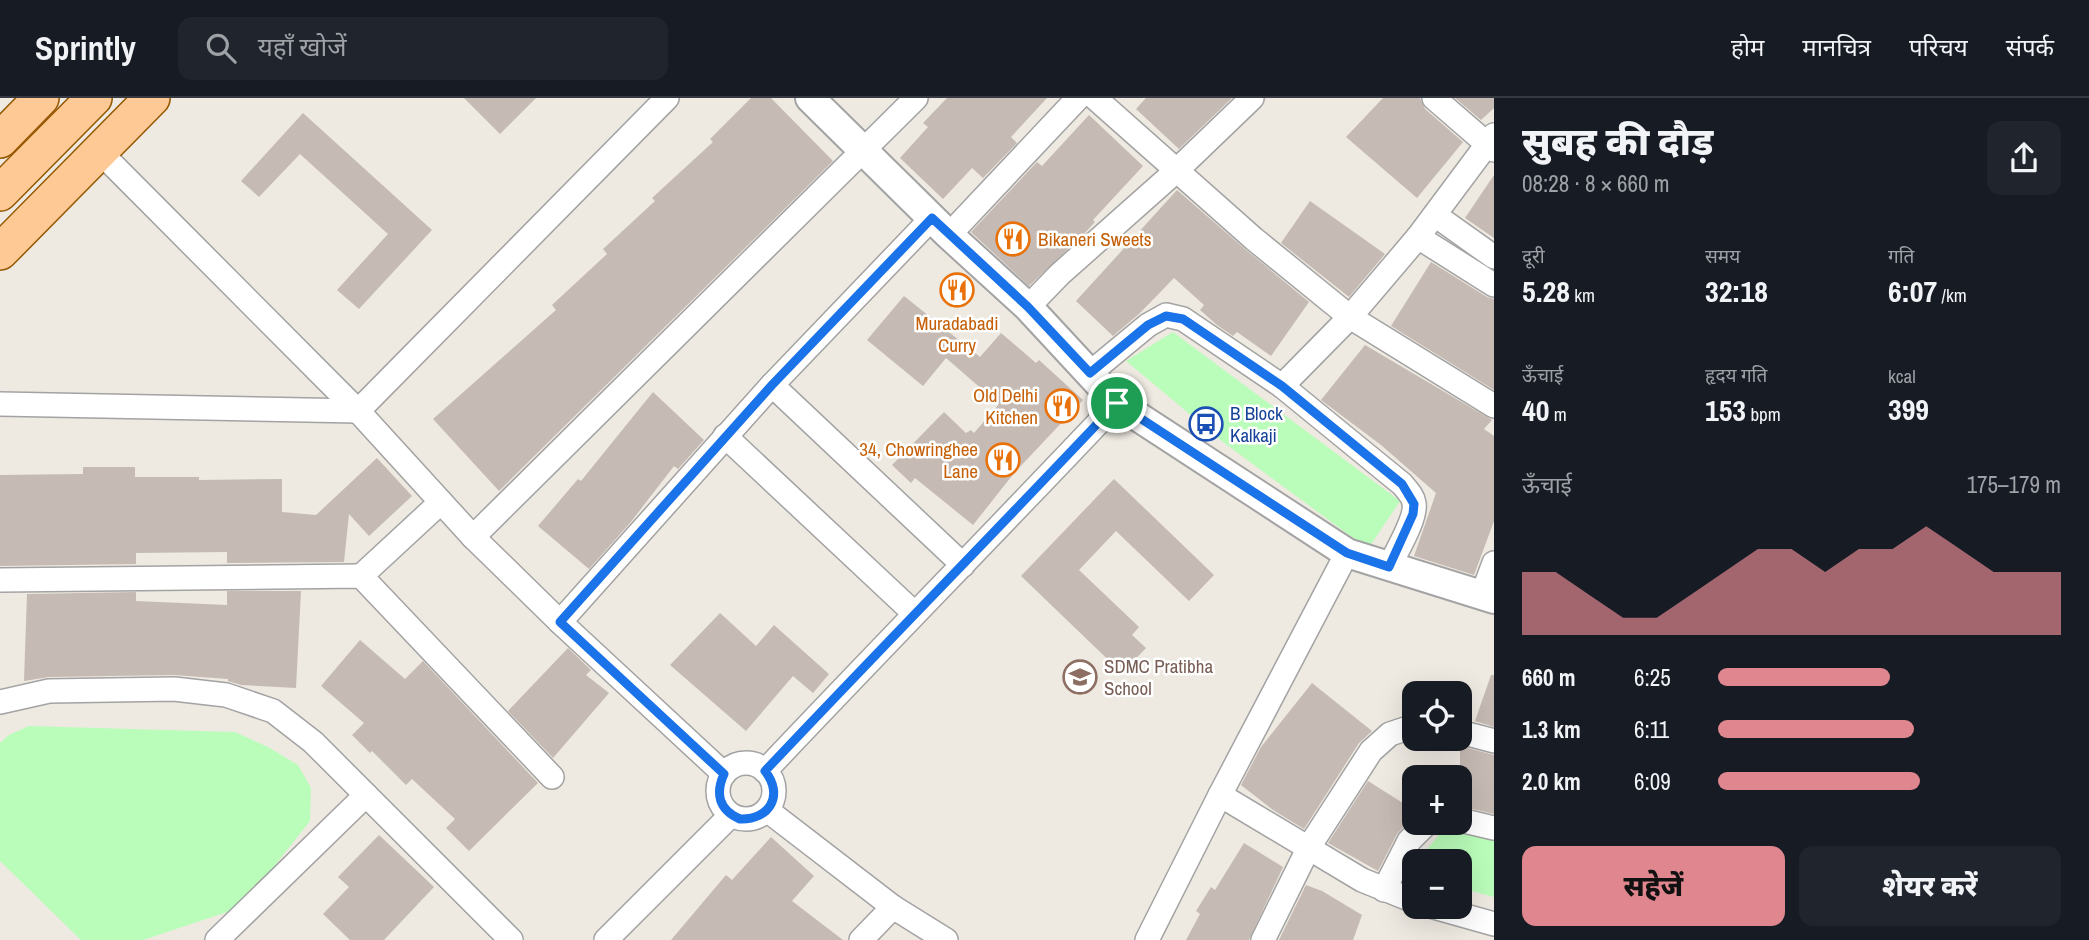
<!DOCTYPE html>
<html lang="hi">
<meta charset="utf-8">
<style>
:root{--surface:#171b24;--page:#20242c;--text:#f1f3f6;--muted:#9ea1a6;--line:#363941;--accent:#df868e}
body{margin:0;font-family:"Archivo Narrow","Noto Sans Devanagari",sans-serif;background:var(--page);color:var(--text);height:100vh;display:flex;flex-direction:column;font-size:26px;white-space:nowrap}
*{box-sizing:border-box;margin:0}
p{font-size:23px;color:var(--muted)}
.icon{flex:none;width:38px;height:38px;fill:none;stroke:currentColor;stroke-width:2;stroke-linecap:round;stroke-linejoin:round}
.map{position:relative;flex:1;overflow:hidden}
.panel{display:flex;flex-direction:column;background:var(--surface);width:595px}
.panel>*{flex:none}
.tools{position:absolute;left:1402px;top:583px;display:grid;gap:14px}
.tools a{display:grid;place-items:center;width:70px;height:70px;border-radius:14px;background:var(--surface);box-shadow:0 7px 28px #0002;font-size:35px}
.pin{position:absolute;display:grid;place-items:center;width:60px;height:60px;color:#fff;margin:-30px;border:4px solid #fff;border-radius:50%;box-shadow:0 2px 7px #0007}
.round{display:grid;place-items:center;flex:none;width:74px;height:74px;border-radius:14px;background:var(--page)}
.overview{display:flex;align-items:center;justify-content:space-between;height:119px;padding:0 28px}
h1{font-size:38px;font-weight:800;line-height:52px}
.figures{display:grid;grid-template-columns:repeat(3,1fr);gap:10px;height:119px;padding:7px 28px}
.figures div{display:grid;align-content:center}
.figures b{font-size:30px;font-weight:800}
.figures small{font-size:19px;font-weight:400}
.figures p{font-size:19px}
.chart{height:196px;padding:14px 28px}
.chart p{display:flex;justify-content:space-between}
.chart svg{width:100%;height:126px;margin-top:7px;fill:var(--accent);opacity:.7}
.cta{display:flex;gap:14px;margin-top:auto;padding:14px 28px}
.cta a{flex:1;height:80px;border-radius:14px;background:var(--accent);color:#111;font-size:28px;font-weight:800;line-height:80px;text-align:center}
.cta a+a{background:var(--page);color:var(--text)}
ul{padding:0 28px;list-style:none;font-size:23px}
li{display:grid;grid-template-columns:112px 84px 1fr;align-items:center;height:52px}
li i{height:18px;border-radius:9px;background:var(--accent)}
header{display:flex;align-items:center;gap:42px;box-sizing:border-box;height:98px;padding:0 35px;background:var(--surface);border-bottom:2px solid var(--line)}
header strong{font-size:33px}
nav{display:flex;gap:38px;margin-inline-start:auto;font-size:24px}
.search{width:490px;height:63px;background:var(--page);display:flex;align-items:center;gap:18px;box-sizing:border-box;padding:0 24px;border-radius:14px;color:var(--muted);font-size:26px}
main{display:flex;flex:1;min-height:0}
.map>svg:first-child{display:block}
.park{fill:#bafdba}
.building{fill:#c6bab4}
.lines{fill:none;stroke-linecap:round;stroke-linejoin:round}
.minor-casing{stroke:#a3a3a3;stroke-width:26}
.tertiary-casing{stroke:#a3a3a3;stroke-width:32}
.primary-casing{stroke:#945800;stroke-width:38}
.minor{stroke:#fff;stroke-width:23}
.tertiary{stroke:#fff;stroke-width:28}
.primary{stroke:#ffc995;stroke-width:35}
.route-casing{stroke:#fff;stroke-width:14}
.route{stroke:#1a73e8;stroke-width:9}
.labels{text-anchor:middle;dominant-baseline:central;stroke-width:5;stroke-linejoin:round;paint-order:stroke}
.food-label{font-size:19px;fill:#c56008;stroke:#fff;text-anchor:end}
.transit-label{font-size:19px;fill:#164399;stroke:#fff;text-anchor:start}
.education-label{font-size:19px;fill:#785e54;stroke:#fff;text-anchor:start}
</style>
<header>
<strong>Sprintly</strong>
<div class="search"><svg class="icon" aria-label="search" viewBox="0 0 24 24"><circle cx="10" cy="10" r="6"/><path d="M15 15l6 6"/></svg>यहाँ खोजें</div>
<nav><a>होम</a><a>मानचित्र</a><a>परिचय</a><a>संपर्क</a></nav>
</header>
<main>
<div class="map">
<svg width="1494" height="842" viewBox="0 0 1494 842">
<rect width="100%" height="100%" fill="#eee9e1"/>
<g class="park">
<polygon points="1173,234 1400,403 1368,451 1223,344 1126,263"/>
<polygon points="29,628 235,634 268,649 298,667 311,690 310,723 242,809 143,842 81,842 0,763 0,645 9,637"/>
<polygon points="1458,730 1494,739 1494,799 1460,790 1460,763 1417,763 1439,737"/>
</g>
<g class="building">
<polygon points="464,0 536,0 500,36"/>
<polygon points="751,0 771,0 833,63 499,393 433,321 556,212 552,207 607,156 603,151 655,103 652,100 713,44 710,41"/>
<polygon points="947,0 1047,0 1011,39 1017,45 983,80 972,70 943,101 900,60 928,29 923,25"/>
<polygon points="1146,0 1232,0 1179,51 1136,11"/>
<polygon points="1383,0 1420,0 1425,11 1463,44 1417,100 1346,39"/>
<polygon points="1455,0 1494,0 1494,10 1481,22"/>
<polygon points="303,15 432,132 359,211 337,192 388,136 300,56 259,99 241,83"/>
<polygon points="1089,17 1143,68 1093,122 1095,124 1082,138 1029,188 971,134 1037,64 1042,68"/>
<polygon points="1494,77 1494,140 1465,120"/>
<polygon points="1177,92 1245,151 1309,204 1271,258 1237,234 1233,238 1217,227 1200,212 1204,207 1174,180 1140,215 1113,238 1076,203"/>
<polygon points="1310,103 1385,156 1349,199 1281,145"/>
<polygon points="1431,164 1487,199 1494,201 1494,292 1391,228"/>
<polygon points="904,198 980,259 1001,235 1036,265 1039,262 1083,302 1015,374 973,427 915,380 911,385 892,367 944,314 966,335 971,332 974,335 999,306 946,260 923,288 867,242"/>
<polygon points="1365,247 1492,322 1484,331 1494,338 1494,423 1474,477 1414,458 1436,395 1381,347 1321,302"/>
<polygon points="653,294 704,342 678,371 674,368 630,425 589,471 538,428 578,381 581,383"/>
<polygon points="377,360 412,398 369,438 349,416 344,464 227,465 227,454 136,455 136,466 0,468 0,377 83,376 83,369 135,369 135,379 199,379 199,382 282,381 282,414 316,417"/>
<polygon points="1114,381 1214,477 1189,503 1116,433 1079,472 1139,529 1132,537 1146,550 1122,575 1021,478"/>
<polygon points="227,493 301,493 296,590 241,587 228,583 228,581 174,577 49,579 24,583 27,496 136,494 136,503 227,507"/>
<polygon points="720,515 756,548 774,527 829,576 813,595 793,578 746,633 670,567"/>
<polygon points="360,542 405,581 423,563 538,685 469,753 446,730 455,721 412,681 406,687 372,653 370,655 352,637 364,625 321,588"/>
<polygon points="568,550 591,572 586,577 609,595 553,660 508,613"/>
<polygon points="1491,577 1494,577 1494,629 1475,623"/>
<polygon points="1312,585 1372,633 1359,645 1304,731 1273,712 1241,687 1261,649"/>
<polygon points="1460,648 1494,657 1494,716 1460,708"/>
<polygon points="1368,683 1414,712 1414,718 1397,736 1378,773 1328,745"/>
<polygon points="379,737 434,789 384,842 350,842 323,816 349,789 338,779"/>
<polygon points="771,739 814,778 792,803 843,842 671,842 726,777 732,782"/>
<polygon points="1244,745 1283,769 1249,842 1186,842 1200,816 1196,813 1211,789 1215,792"/>
<polygon points="1306,787 1322,793 1362,817 1353,842 1279,842"/>
</g>
<g class="lines">
<defs>
<g id="minor">
<polyline points="1095,0 1254,141 1350,219 1494,308"/>
<polyline points="1434,0 1494,52"/>
<polyline points="100,54 358,313 473,439 560,524 724,676"/>
<polyline points="1435,117 1494,159"/>
<polyline points="949,137 1078,0"/>
<polyline points="1418,139 1494,187"/>
<polyline points="1028,209 1060,176 1176,73 1252,0"/>
<path d="M1090,275L1148,227L1166,217L1183,221L1282,288L1402,386C1407,392 1413,398 1414,405C1417,420 1396,454 1389,469"/>
<polyline points="772,287 963,467"/>
<polyline points="1282,288 1350,219 1418,139 1494,37"/>
<polyline points="0,306 358,313 667,0"/>
<polyline points="725,338 914,515"/>
<polyline points="473,439 916,0"/>
<polyline points="361,478 441,404"/>
<polyline points="0,482 361,478 552,679"/>
<polyline points="1482,497 1494,465"/>
<polyline points="560,524 772,287 932,120"/>
<polyline points="0,604 49,593 174,591 226,597 273,613 313,644 511,842"/>
<polyline points="1460,634 1494,643"/>
<circle cx="746" cy="693" r="28"/>
<path d="M765,673C882,549 1001,428 1117,305"/>
<polyline points="1220,697 1362,782 1414,803"/>
<polyline points="767,712 893,809 946,842"/>
<polyline points="1460,722 1494,730"/>
<polyline points="1384,792 1409,743 1428,724"/>
<polyline points="1430,808 1494,826"/>
<polyline points="217,842 366,697"/>
<polyline points="606,842 731,717"/>
<polyline points="861,842 893,809"/>
<polyline points="1147,842 1220,697 1347,455"/>
<polyline points="1263,842 1309,749 1371,653 1390,636 1414,628"/>
</g>
<polyline id="tertiary" points="810,0 949,137 1028,209 1117,305 1347,455 1494,501"/>
<g id="primary">
<polyline points="0,42 41,0"/>
<polyline points="0,95 94,0"/>
<polyline points="0,154 152,0"/>
</g>
</defs>
<use href="#minor" class="minor-casing"/>
<use href="#tertiary" class="tertiary-casing"/>
<use href="#primary" class="primary-casing"/>
<use href="#minor" class="minor"/>
<use href="#tertiary" class="tertiary"/>
<use href="#primary" class="primary"/>
</g>
<g class="lines">
<defs>
<path id="route" d="M932,120L1028,209L1090,275L1148,227L1166,218L1183,221L1282,288L1402,386L1414,406L1413,416L1389,469L1347,455L1117,305C1001,428 882,549 765,673C784,697 770,722 740,721C719,712 715,696 724,676L560,524L772,287Z"/>
</defs>
<use href="#route" class="route-casing"/>
<use href="#route" class="route"/>
</g>
<defs>
<symbol id="restaurant-ring" viewBox="-11 -11 22 22"><circle r="9.5" fill="#fff" stroke="#e8710a" stroke-width="1.5"/><path d="M-5-6h1v4h1v-4h1v4h1v-4h1v5L-1.5 .5V6h-2V.5L-5-1ZM5-6V6H3V1.5H1.5Q1.5-4 5-6Z" fill="#e8710a"/></symbol>
<symbol id="bus-ring" viewBox="-11 -11 22 22"><circle r="9.5" fill="#fff" stroke="#1a4fb4" stroke-width="1.5"/><path d="M-5-6H5V4H4V6H2V4H-2V6H-4V4H-5ZM-3.5-4V0h7V-4ZM-3.5 1.2v1.5H-2V1.2ZM2 1.2v1.5H3.5V1.2Z" fill="#1a4fb4"/></symbol>
<symbol id="school-ring" viewBox="-11 -11 22 22"><circle r="9.5" fill="#fff" stroke="#8d6e63" stroke-width="1.5"/><path d="M0-5L7-2L0 1L-7-2ZM-4 1L0 2.5L4 1V4Q0 6-4 4Z" fill="#8d6e63"/></symbol>
</defs>
<g fill-rule="evenodd">
<use href="#restaurant-ring" x="994" y="122" width="38" height="38"/>
<use href="#restaurant-ring" x="938" y="173" width="38" height="38"/>
<use href="#restaurant-ring" x="1043" y="289" width="38" height="38"/>
<use href="#bus-ring" x="1187" y="307" width="38" height="38"/>
<use href="#restaurant-ring" x="984" y="343" width="38" height="38"/>
<use href="#school-ring" x="1061" y="560" width="38" height="38"/>
</g>
<g class="labels">
<g class="food-label">
<text x="1038" y="141" text-anchor="start">Bikaneri Sweets</text>
<text x="957" y="225" text-anchor="middle">Muradabadi<tspan x="957" dy="22">Curry</tspan></text>
<text x="1038" y="297">Old Delhi<tspan x="1038" dy="22">Kitchen</tspan></text>
<text x="978" y="351">34, Chowringhee<tspan x="978" dy="22">Lane</tspan></text>
</g>
<g class="transit-label">
<text x="1230" y="315">B Block<tspan x="1230" dy="22">Kalkaji</tspan></text>
</g>
<g class="education-label">
<text x="1104" y="568">SDMC Pratibha<tspan x="1104" dy="22">School</tspan></text>
</g>
</g>
</svg>
<div class="tools">
<a><svg class="icon" aria-label="locate" viewBox="0 0 24 24"><circle cx="12" cy="12" r="6"/><path d="M12 2v4M12 18v4M2 12h4M18 12h4"/></svg></a>
<a>+</a>
<a>−</a>
</div>
<div class="pin" style="left:1117px;top:305px;background:#1e9e55"><svg class="icon" aria-label="arrive" viewBox="0 0 24 24"><path d="M6 21V4h12l-3 4 3 4H6"/></svg></div>
</div>
<section class="panel">
<div class="overview"><div><h1>सुबह की दौड़</h1><p>08:28 · 8 × 660 m</p></div><a class="round"><svg class="icon" aria-label="share" viewBox="0 0 24 24"><path d="M12 15V3M7 8l5-5 5 5M5 13v7h14v-7"/></svg></a></div>
<div class="figures">
<div><p>दूरी</p><b>5.28<small> km</small></b></div>
<div><p>समय</p><b>32:18</b></div>
<div><p>गति</p><b>6:07<small> /km</small></b></div>
</div>
<div class="figures">
<div><p>ऊँचाई</p><b>40<small> m</small></b></div>
<div><p>हृदय गति</p><b>153<small> bpm</small></b></div>
<div><p>kcal</p><b>399</b></div>
</div>
<div class="chart"><p><span>ऊँचाई</span>175–179 m</p>
<svg viewBox="0 0 160 44" preserveAspectRatio="none"><path d="M0 44V22L10 22L20 30L30 38L40 38L50 30L60 22L70 14L80 14L90 22L100 14L110 14L120 6L130 14L140 22L150 22L160 22V44z"/></svg>
</div>
<ul>
<li><b>660 m</b>6:25<i style="width:50%"></i></li>
<li><b>1.3 km</b>6:11<i style="width:57%"></i></li>
<li><b>2.0 km</b>6:09<i style="width:59%"></i></li>
</ul>
<div class="cta"><a>सहेजें</a><a>शेयर करें</a></div>
</section>
</main>
